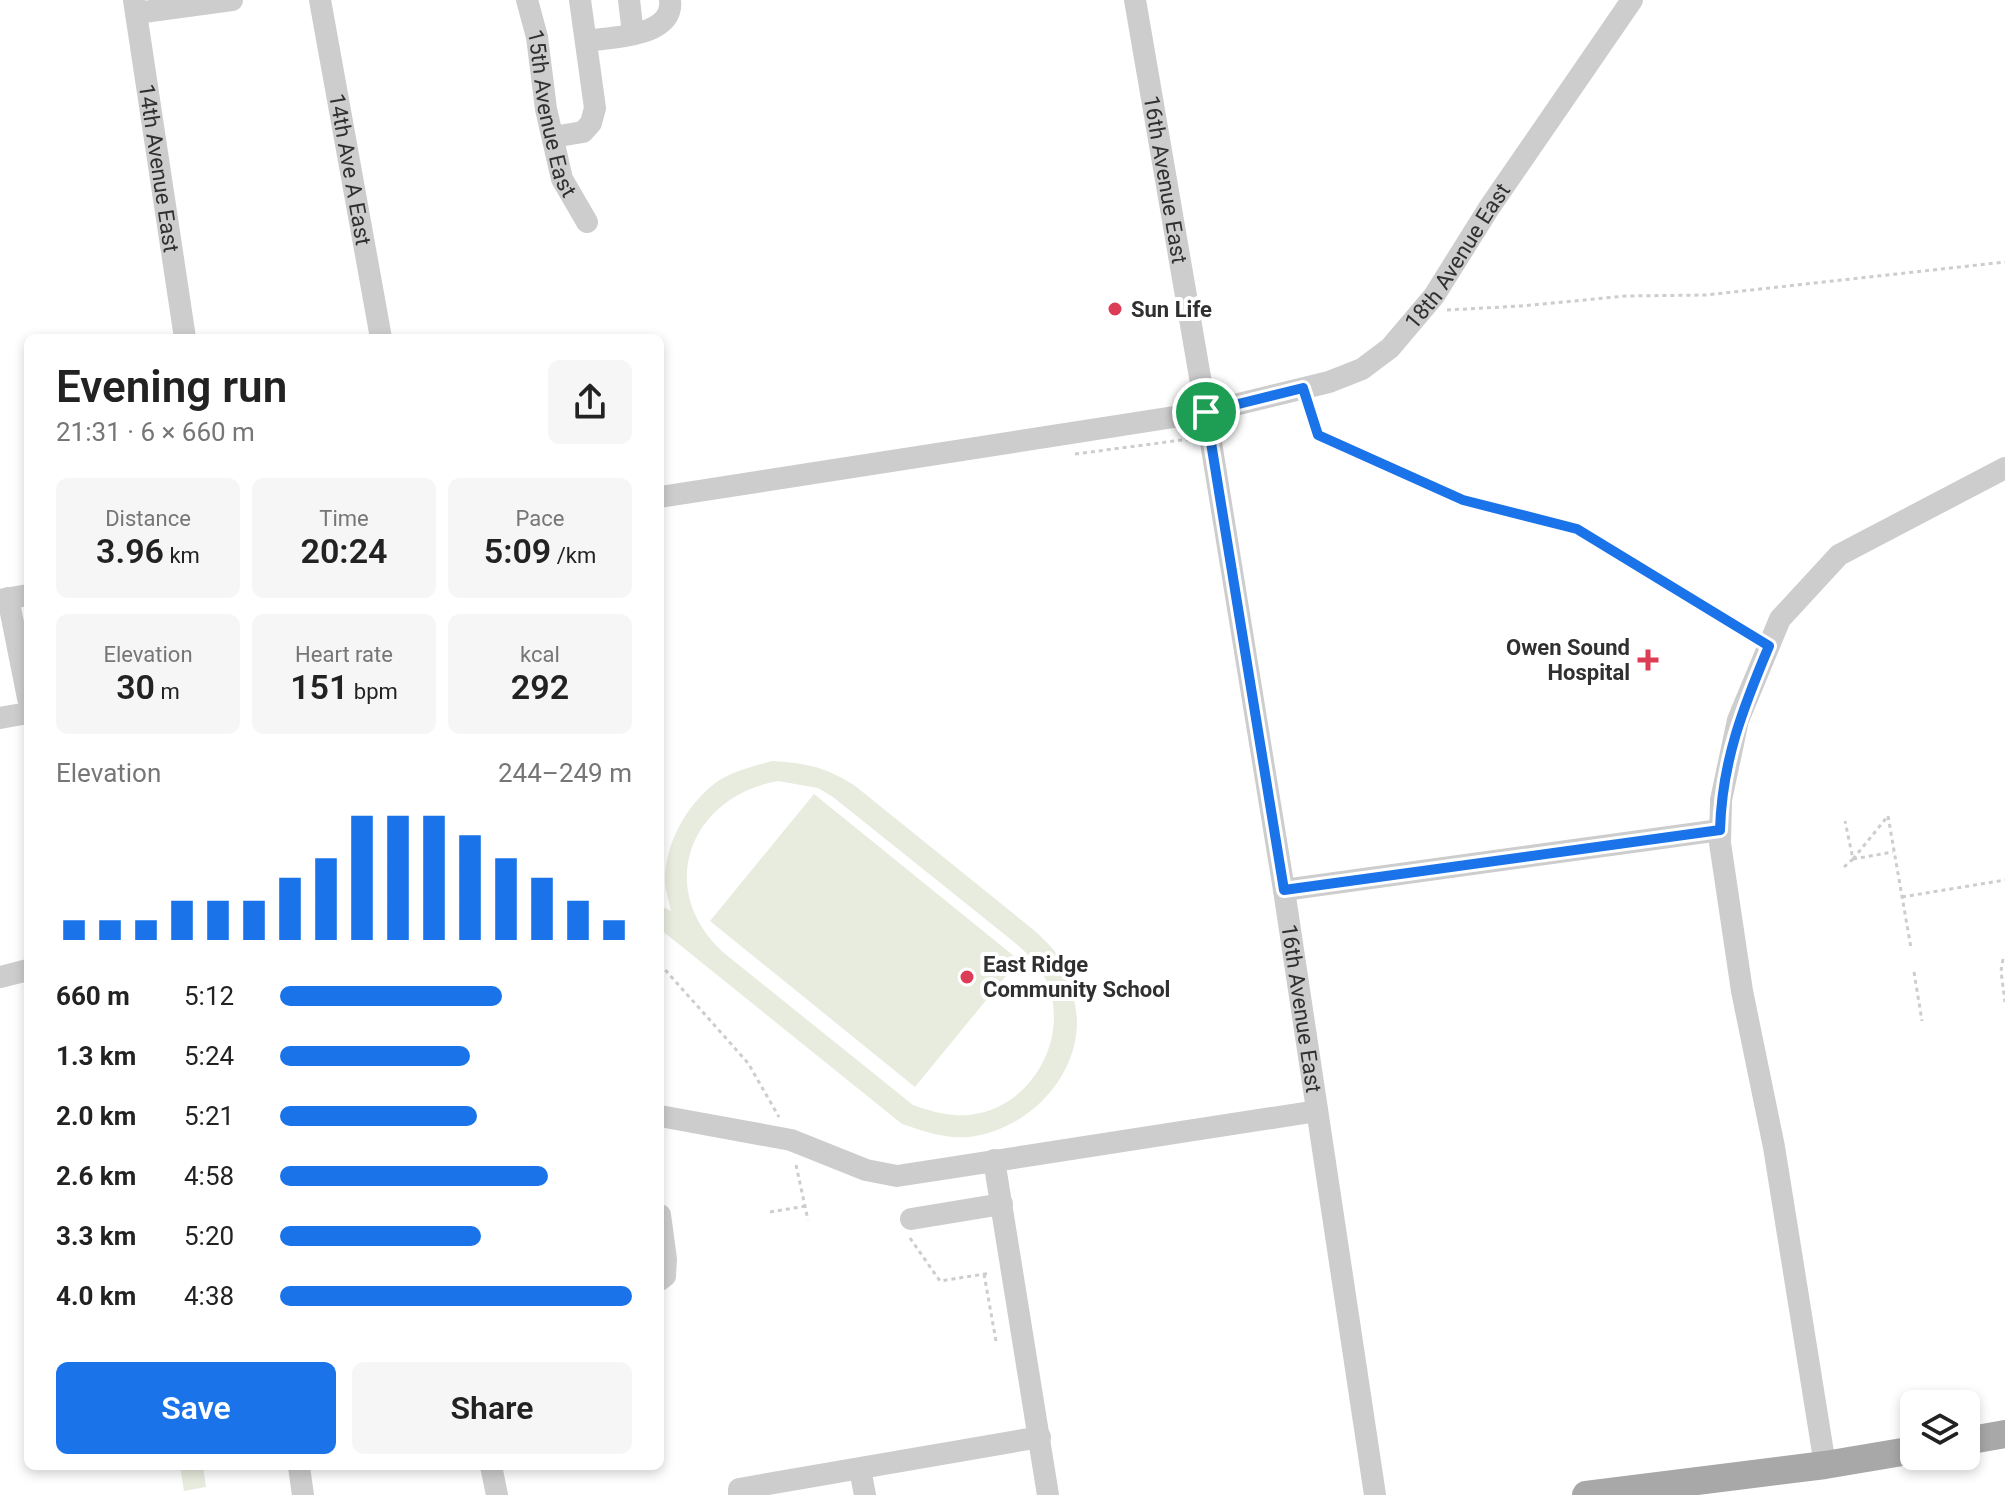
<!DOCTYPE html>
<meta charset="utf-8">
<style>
:root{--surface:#fff;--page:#f6f6f6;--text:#222;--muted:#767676;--accent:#1a73e8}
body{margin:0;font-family:Roboto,sans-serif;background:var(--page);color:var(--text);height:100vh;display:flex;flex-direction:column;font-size:30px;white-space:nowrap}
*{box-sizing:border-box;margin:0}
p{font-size:26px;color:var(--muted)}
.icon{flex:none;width:44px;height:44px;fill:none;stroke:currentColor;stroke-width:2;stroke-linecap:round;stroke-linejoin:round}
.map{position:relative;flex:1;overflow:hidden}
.sheet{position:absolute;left:24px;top:334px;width:640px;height:1136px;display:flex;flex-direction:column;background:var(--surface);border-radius:12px;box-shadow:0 4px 12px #0003}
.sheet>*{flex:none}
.controls{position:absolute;left:1900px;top:1390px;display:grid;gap:16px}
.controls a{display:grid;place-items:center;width:80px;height:80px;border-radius:12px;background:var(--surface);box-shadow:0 4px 12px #0003;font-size:40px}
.pin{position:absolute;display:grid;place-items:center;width:68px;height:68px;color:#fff;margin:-34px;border:4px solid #fff;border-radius:50%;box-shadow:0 2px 8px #0007}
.round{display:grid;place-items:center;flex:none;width:84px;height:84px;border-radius:12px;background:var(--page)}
.summary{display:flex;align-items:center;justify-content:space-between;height:136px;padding:0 32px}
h1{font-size:44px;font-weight:600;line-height:60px}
.metrics{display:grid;grid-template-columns:repeat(3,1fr);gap:12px;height:136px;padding:8px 32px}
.metrics div{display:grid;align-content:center;border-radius:12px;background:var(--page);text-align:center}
.metrics b{font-size:34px;font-weight:600}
.metrics small{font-size:22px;font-weight:400}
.metrics p{font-size:22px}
.chart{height:224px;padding:16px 32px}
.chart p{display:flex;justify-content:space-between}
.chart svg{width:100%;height:144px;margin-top:8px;stroke:var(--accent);stroke-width:6}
.button{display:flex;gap:16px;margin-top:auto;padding:16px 32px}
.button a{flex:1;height:92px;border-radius:12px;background:var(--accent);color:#fff;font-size:32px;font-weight:600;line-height:92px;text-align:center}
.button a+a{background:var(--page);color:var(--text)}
ul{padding:0 32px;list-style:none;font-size:26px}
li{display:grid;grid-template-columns:128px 96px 1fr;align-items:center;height:60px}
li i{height:20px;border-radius:10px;background:var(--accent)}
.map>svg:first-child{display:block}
.green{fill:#e7ecde;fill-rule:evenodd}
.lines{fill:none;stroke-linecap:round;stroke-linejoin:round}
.path{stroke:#cdcdcd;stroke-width:3;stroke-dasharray:4 4;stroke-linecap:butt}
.minor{stroke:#cdcdcd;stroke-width:22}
.major{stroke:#a8a8a8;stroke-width:28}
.route-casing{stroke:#fff;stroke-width:16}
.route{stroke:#1a73e8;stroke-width:10}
.poi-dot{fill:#dd3c57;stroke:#fff;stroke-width:3}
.labels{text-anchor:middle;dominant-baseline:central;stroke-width:8;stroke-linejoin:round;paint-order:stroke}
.street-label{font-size:22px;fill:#303030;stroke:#fff}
.poi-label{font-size:22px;font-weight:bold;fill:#303030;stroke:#fff;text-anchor:start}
</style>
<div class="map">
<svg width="2005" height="1495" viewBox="0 0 2005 1495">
<rect width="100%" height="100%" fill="#fff"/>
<g class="green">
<path d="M772,761C806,763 825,767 854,785L1035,931C1043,939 1054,948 1059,958C1068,977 1077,1001 1077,1023C1076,1082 1024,1131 968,1137C945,1139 923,1131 902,1124L660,929V911L663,907L671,911C669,901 665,890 665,880C665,844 686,806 714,784C731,771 752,767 772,761ZM778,781L818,788L833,797L1014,942C1027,953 1039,965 1046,980C1074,1042 1024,1120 955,1115C940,1114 927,1110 913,1105L724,953C654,890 689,797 778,781Z"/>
<polygon points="814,794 1019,960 915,1087 710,921"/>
<polygon points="180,1466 203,1466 206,1487 184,1491"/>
</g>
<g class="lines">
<g class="path">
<polyline points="1447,310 1521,306 1626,296 1706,295 2005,262"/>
<polyline points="1309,407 1318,435 1463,500 1577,529 1753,637"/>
<polyline points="1075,454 1190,439"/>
<polyline points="1888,816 1911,948"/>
<polyline points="1853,859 1888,816"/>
<polyline points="1853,859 1893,852"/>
<polyline points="1844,867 1853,859 1845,821"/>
<polyline points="1902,897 2005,880"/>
<polyline points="2003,959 2001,971 2005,1002"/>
<polyline points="660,964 748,1063 779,1117"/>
<polyline points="1914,972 1922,1021"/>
<polyline points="796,1165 808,1220"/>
<polyline points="770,1212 806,1206"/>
<polyline points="910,1238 940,1281 991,1273"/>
<polyline points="984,1274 996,1341"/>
</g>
<g class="minor">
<path id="s1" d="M134,0L185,338"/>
<path id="s2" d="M320,0L381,338"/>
<path id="s3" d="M527,0L537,37L546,109L562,179L587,222"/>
<polyline points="629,0 633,34"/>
<path id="s4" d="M1135,0L1206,412L1284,890L1375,1495"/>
<polyline points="136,13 232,0"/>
<path d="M586,41C611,37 675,37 670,0"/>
<polyline points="553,137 583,132 591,123 595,108 580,0"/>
<path id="s5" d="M660,497L1206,412L1329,382L1362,369L1390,348L1434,296L1489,208L1632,0"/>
<polyline points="8,598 28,698"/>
<polyline points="0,600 28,595"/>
<polyline points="0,718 28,713"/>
<polyline points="1284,890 1720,830"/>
<polyline points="0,977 28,970"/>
<polyline points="660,1116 791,1140 866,1170 897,1176 1317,1111"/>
<polyline points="994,1160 1048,1495"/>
<polyline points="660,1215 666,1259 665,1276 660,1280"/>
<polyline points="911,1219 1002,1204"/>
<polyline points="1825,1465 1774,1147 1742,991 1720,843 1721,800 1738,720 1780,619 1839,555 2005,468"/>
<polyline points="491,1466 497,1495"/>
<polyline points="299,1467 303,1495"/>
<polyline points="860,1469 865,1495"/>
<polyline points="739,1495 739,1489 1040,1437"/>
</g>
<g class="major">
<polyline points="1966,1441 2005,1434"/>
<polyline points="1586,1495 1825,1465 1914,1450"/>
</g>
</g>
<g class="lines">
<defs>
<path id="route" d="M1303,388L1318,435L1463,500L1577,529L1769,646C1743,708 1722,761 1720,830L1284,890L1206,412Z"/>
</defs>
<use href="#route" class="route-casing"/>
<use href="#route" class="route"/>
</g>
<g class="poi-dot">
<circle cx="1115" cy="309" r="8"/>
<path d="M1644 648h8v8h8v8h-8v8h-8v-8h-8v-8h8z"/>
<circle cx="967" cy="977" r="8"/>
</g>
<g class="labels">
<g class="street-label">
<text stroke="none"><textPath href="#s3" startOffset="116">15th Avenue East</textPath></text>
<text stroke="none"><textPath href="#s1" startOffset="170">14th Avenue East</textPath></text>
<text stroke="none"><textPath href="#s2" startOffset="172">14th Ave A East</textPath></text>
<text stroke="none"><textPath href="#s4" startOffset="182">16th Avenue East</textPath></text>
<text stroke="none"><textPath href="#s5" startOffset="864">18th Avenue East</textPath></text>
<text stroke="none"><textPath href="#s4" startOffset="1022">16th Avenue East</textPath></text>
</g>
<g class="poi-label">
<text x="1131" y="309">Sun Life</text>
<text x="1630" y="647" text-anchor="end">Owen Sound<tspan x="1630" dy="25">Hospital</tspan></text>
<text x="983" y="964">East Ridge<tspan x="983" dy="25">Community School</tspan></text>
</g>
</g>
</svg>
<div class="controls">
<a><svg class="icon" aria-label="layers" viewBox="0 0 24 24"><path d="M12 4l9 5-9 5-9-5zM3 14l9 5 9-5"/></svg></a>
</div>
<div class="pin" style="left:1206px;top:412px;background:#1e9e55"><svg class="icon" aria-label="arrive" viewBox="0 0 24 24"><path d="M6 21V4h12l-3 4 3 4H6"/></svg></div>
<section class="sheet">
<div class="summary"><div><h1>Evening run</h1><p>21:31 · 6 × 660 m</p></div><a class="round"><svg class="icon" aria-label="share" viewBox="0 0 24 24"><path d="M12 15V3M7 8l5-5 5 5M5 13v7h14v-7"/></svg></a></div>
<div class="metrics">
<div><p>Distance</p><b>3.96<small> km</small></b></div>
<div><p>Time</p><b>20:24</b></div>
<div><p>Pace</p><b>5:09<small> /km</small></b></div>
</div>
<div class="metrics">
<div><p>Elevation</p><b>30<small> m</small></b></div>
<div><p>Heart rate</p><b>151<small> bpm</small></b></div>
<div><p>kcal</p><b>292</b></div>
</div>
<div class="chart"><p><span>Elevation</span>244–249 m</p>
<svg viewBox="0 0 160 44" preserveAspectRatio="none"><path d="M5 44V38M15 44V38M25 44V38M35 44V32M45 44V32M55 44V32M65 44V25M75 44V19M85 44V6M95 44V6M105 44V6M115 44V12M125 44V19M135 44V25M145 44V32M155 44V38"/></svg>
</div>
<ul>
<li><b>660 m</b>5:12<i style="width:63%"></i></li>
<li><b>1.3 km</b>5:24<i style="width:54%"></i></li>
<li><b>2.0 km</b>5:21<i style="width:56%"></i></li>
<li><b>2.6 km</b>4:58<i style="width:76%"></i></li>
<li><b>3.3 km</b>5:20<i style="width:57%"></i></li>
<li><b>4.0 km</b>4:38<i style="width:100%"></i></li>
</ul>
<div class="button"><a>Save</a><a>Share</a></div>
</section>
</div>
